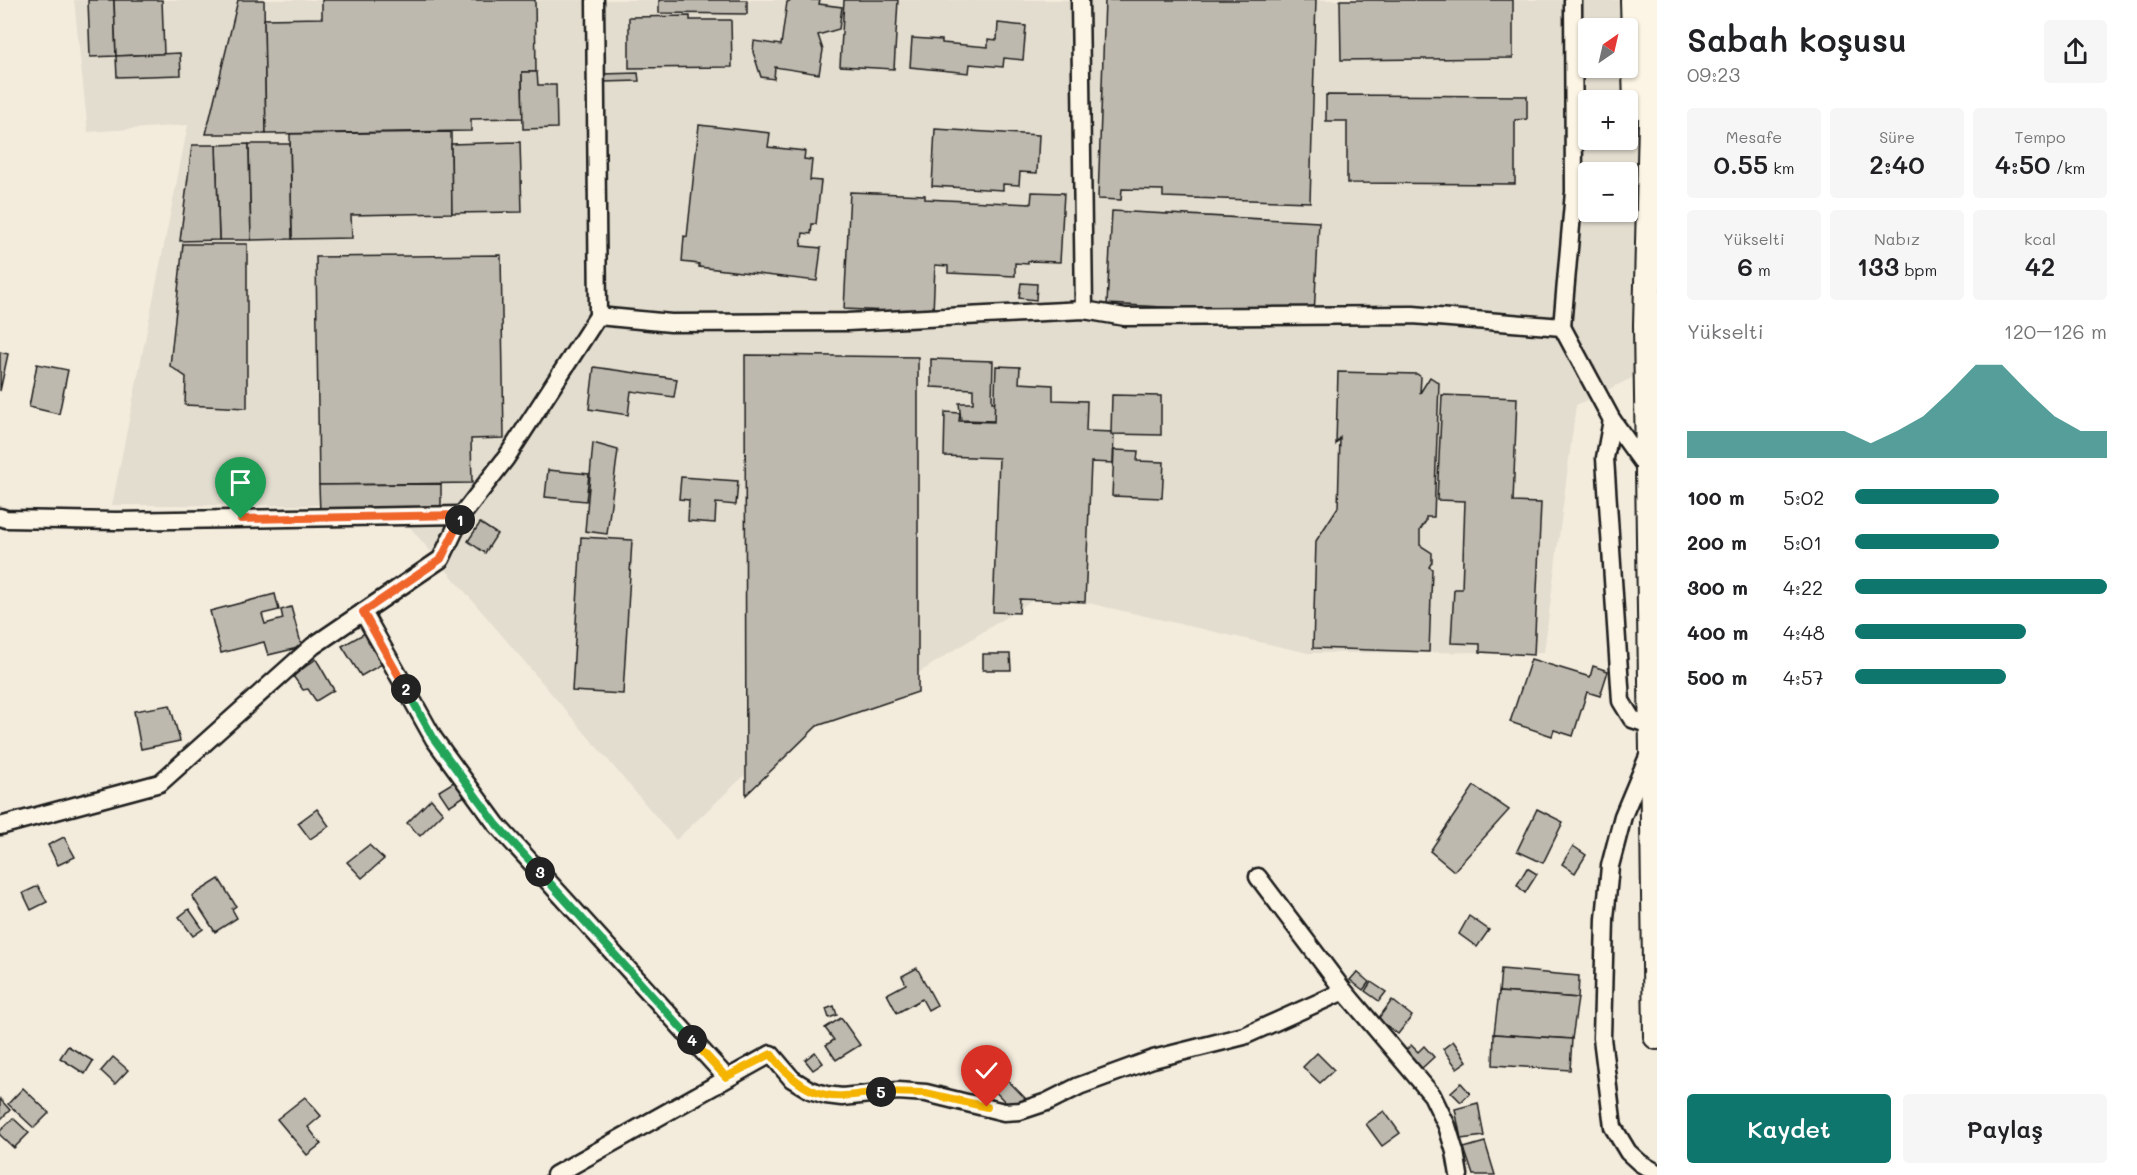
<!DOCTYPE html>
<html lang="tr">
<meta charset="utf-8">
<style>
:root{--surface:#fff;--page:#f6f6f6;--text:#202124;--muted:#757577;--accent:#0f766e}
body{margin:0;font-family:Mali,sans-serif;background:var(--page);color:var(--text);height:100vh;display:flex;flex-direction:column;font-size:22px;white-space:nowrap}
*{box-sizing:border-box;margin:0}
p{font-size:20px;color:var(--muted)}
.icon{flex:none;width:33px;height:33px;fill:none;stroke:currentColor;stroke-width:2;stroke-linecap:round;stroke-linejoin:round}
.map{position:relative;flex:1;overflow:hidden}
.details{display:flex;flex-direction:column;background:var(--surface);width:480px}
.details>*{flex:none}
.needle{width:39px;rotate:34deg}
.controls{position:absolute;left:1578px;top:18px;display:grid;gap:12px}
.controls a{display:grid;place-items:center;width:60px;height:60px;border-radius:6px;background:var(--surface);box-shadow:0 2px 4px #0004;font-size:30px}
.pin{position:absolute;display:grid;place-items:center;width:51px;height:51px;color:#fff;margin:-62px -26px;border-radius:50% 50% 50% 0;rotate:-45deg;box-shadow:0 0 6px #0007}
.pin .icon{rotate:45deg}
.km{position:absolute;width:30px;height:30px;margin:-15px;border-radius:50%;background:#222;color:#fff;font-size:16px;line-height:30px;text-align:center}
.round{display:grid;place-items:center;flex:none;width:63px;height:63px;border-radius:6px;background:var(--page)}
.head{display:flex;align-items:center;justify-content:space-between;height:102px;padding:0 30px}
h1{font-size:33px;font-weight:600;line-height:45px}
.metrics{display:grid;grid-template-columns:repeat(3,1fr);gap:9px;height:102px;padding:6px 30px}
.metrics div{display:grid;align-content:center;border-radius:6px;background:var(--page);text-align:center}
.metrics b{font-size:26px;font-weight:600}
.metrics small{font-size:16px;font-weight:400}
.metrics p{font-size:16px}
.chart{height:168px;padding:12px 30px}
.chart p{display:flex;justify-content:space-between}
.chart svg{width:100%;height:108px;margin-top:6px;fill:var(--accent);opacity:.7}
.action{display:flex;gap:12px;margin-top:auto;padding:12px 30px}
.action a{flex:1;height:69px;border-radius:6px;background:var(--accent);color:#fff;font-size:24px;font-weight:600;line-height:69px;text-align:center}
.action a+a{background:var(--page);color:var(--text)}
ul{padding:0 30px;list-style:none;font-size:20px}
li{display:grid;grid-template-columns:96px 72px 1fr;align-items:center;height:45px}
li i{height:15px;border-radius:8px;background:var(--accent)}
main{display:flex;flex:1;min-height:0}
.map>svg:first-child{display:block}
.built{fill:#e3ddcf;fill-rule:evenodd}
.building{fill:#beb9ae;stroke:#1c1c1c;stroke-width:1.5}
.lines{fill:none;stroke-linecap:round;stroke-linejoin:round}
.minor-casing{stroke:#1c1c1c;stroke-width:21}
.highway-casing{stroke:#1c1c1c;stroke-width:30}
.minor{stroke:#fcf5e5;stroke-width:16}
.highway{stroke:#fcf5e5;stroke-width:26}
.split-1-casing{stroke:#fff;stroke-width:12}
.split-2-casing{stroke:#fff;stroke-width:12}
.split-3-casing{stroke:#fff;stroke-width:12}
.split-4-casing{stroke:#fff;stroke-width:12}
.split-5-casing{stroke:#fff;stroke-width:12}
.split-6-casing{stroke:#fff;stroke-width:12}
.split-1{stroke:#f0652b;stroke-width:8}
.split-2{stroke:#f0652b;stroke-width:8}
.split-3{stroke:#22a559;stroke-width:8}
.split-4{stroke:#22a559;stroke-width:8}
.split-5{stroke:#f5b400;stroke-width:8}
.split-6{stroke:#f5b400;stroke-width:8}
</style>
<main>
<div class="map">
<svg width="1657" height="1175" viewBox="0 0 1657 1175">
<rect width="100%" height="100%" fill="#f3ecdd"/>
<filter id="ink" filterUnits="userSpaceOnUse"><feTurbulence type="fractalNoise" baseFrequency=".0167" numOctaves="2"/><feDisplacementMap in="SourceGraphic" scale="12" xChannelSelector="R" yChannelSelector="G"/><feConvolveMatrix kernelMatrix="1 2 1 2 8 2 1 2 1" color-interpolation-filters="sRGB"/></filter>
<g filter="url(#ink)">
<path class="built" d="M74,0H1657V366L1576,405L1544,652L1308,653L1044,593L906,681L816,708L676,840L391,505H112L188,125L88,132ZM1588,28H1628V68H1588ZM1588,100H1628V140H1588ZM1588,172H1628V212H1588Z"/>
<g class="building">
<polygon points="88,0 114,0 116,56 90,57"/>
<polygon points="114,0 162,0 164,54 116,56"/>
<polygon points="238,0 264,0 266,134 206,134"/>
<polygon points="322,0 535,0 536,72 522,72 523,118 471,119 471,131 266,134 264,19 322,18"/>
<polygon points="659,0 747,0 747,14 659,13"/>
<polygon points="792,0 820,0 819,4 842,7 839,29 818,35 823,50 819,74 775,67 774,79 761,77 753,52 754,41 781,45 787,2"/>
<polygon points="844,0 898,0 894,69 840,66"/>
<polygon points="1105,0 1316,0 1310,202 1163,197 1163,190 1122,189 1121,200 1098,199"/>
<polygon points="1340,0 1513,0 1513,58 1341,60"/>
<polygon points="690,16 690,20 731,20 732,67 629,68 629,17"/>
<polygon points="998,23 1026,26 1023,60 1004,58 1003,67 970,64 969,73 910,67 912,38 942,40 942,43 988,47 988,39 997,40"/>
<polygon points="180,53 181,75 117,77 116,56"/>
<polygon points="522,72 537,72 538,85 556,85 557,128 523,129"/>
<polygon points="638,73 639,81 603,82 602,74"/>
<polygon points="1326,95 1527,96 1527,119 1515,120 1515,184 1347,183 1347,121 1326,121"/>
<polygon points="699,125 770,133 768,147 805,151 804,159 812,160 810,180 821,181 816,224 812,224 811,234 803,233 801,246 821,248 817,281 699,267 699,264 682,262 684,236 687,237"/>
<polygon points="935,129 1039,135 1037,173 1020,172 1019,185 1003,184 1003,190 932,186"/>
<polygon points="451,132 452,213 351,215 352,238 292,239 290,134"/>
<polygon points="520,142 522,212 452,213 451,144"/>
<polygon points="249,144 251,240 219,240 216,145"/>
<polygon points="249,144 290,144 292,239 251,240"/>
<polygon points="192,145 216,145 219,240 180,241"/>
<polygon points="850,192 925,195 925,199 1031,204 1032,192 1064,193 1060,262 1028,261 1028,264 1015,263 1015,276 948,273 948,266 935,265 933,313 844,309"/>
<polygon points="1112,211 1319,222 1314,315 1107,304"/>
<polygon points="183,244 247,244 247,408 185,405 186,377 170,366"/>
<polygon points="501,255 504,438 471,439 472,483 319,485 316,257"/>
<polygon points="1021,283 1037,284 1036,300 1019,298"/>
<polygon points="0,352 8,354 0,391"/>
<polygon points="745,355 918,357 918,692 817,726 746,795"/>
<polygon points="931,359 993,361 992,402 996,402 995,421 961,420 959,403 973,403 973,389 931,387"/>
<polygon points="37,364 68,370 59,414 29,407"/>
<polygon points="996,366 1020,367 1019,383 1053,385 1053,400 1087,401 1086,431 1114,432 1113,463 1091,462 1085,602 1020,599 1019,613 993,612 999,458 944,456 945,412 960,413 959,421 994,422"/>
<polygon points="594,367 677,379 674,397 631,391 628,415 589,409"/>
<polygon points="1338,372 1417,374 1421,377 1420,393 1430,377 1439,383 1434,517 1426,517 1426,521 1420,530 1420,545 1432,553 1432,562 1429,567 1432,569 1429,652 1313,648 1316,541 1338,507 1340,438 1336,444"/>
<polygon points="1112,395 1161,396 1161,435 1111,434"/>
<polygon points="1442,395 1517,398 1513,502 1541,503 1534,655 1480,652 1480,644 1451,643 1454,589 1462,589 1465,501 1437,500"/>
<polygon points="593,443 618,450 607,534 585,531"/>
<polygon points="1114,450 1138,451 1137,461 1164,462 1162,498 1112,496"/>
<polygon points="548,470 589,474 586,501 545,497"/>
<polygon points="681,477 738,481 736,505 716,503 715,523 688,521 689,500 679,499"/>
<polygon points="441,484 441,511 320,513 319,485"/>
<polygon points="480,523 497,534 485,553 468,541"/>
<polygon points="581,537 632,540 623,694 572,691"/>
<polygon points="275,594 279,610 262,614 265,624 283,619 281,610 291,607 302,647 268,655 264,642 221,653 210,611"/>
<polygon points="365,633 382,664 361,676 342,646"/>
<polygon points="983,654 1010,654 1011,670 983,670"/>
<polygon points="316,659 334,690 316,701 308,689 303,690 293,676"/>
<polygon points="1531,659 1590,677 1593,666 1608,671 1600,696 1587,692 1573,736 1554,730 1552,736 1510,722"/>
<polygon points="170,705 180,741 141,749 134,711"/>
<polygon points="465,775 474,790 449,806 439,791"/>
<polygon points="1474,786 1509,810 1454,871 1430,851"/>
<polygon points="431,799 443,813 420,836 407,823"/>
<polygon points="317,809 329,826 310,839 298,823"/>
<polygon points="1537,809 1563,822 1543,863 1517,851"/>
<polygon points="64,837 75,857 58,865 48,845"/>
<polygon points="369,845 384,859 362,878 347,862"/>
<polygon points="1573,846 1586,855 1575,873 1562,864"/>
<polygon points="1527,868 1537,874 1525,893 1517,885"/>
<polygon points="219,879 236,906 232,909 237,918 215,932 192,896"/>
<polygon points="38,886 47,902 31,910 23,893"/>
<polygon points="189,909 203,929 193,936 179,917"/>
<polygon points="1469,916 1489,930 1477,947 1459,934"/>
<polygon points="917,968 937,1005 928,1010 922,999 897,1013 887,994 906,984 902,976"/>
<polygon points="1501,969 1579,976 1578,998 1499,992"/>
<polygon points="1357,972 1369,982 1363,990 1350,980"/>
<polygon points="1371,982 1386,992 1379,1001 1365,991"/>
<polygon points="1499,992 1578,998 1572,1039 1494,1034"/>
<polygon points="1392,1000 1412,1016 1398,1034 1378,1019"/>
<polygon points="834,1006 837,1015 829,1018 826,1009"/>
<polygon points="841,1018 860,1045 836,1060 826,1045 834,1040 825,1028"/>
<polygon points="1494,1034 1572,1039 1570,1070 1493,1065"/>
<polygon points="1453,1041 1467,1061 1457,1068 1443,1049"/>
<polygon points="1411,1045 1418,1052 1424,1046 1434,1057 1421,1069 1405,1051"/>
<polygon points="68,1046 93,1061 85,1074 60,1058"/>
<polygon points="815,1052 823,1063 813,1070 805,1060"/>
<polygon points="1317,1053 1334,1070 1320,1083 1303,1067"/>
<polygon points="113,1057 128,1070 115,1084 101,1071"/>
<polygon points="990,1062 1025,1098 1013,1110 978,1074"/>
<polygon points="1461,1083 1470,1093 1461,1102 1451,1092"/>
<polygon points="23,1088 49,1113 34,1128 8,1104"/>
<polygon points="305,1097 321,1116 308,1127 321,1144 307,1155 277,1119"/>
<polygon points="0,1099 10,1110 0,1120"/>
<polygon points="1478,1103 1484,1136 1461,1139 1455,1109"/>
<polygon points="1384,1111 1400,1133 1382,1146 1366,1124"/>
<polygon points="13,1118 29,1133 14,1148 0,1135 0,1131"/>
<polygon points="1485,1142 1495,1175 1473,1175 1464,1148"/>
</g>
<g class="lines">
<defs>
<g id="minor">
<polyline points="595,0 598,316"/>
<polyline points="1080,0 1084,310"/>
<polyline points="1562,327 1612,420 1648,470"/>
<polyline points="1612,420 1605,458 1621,701 1632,719 1653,726"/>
<polyline points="0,517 6,519 117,521 462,515"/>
<polyline points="363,612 434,739 497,825 726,1077"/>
<polyline points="1649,754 1623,816 1610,866 1605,919 1602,1038 1613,1127 1628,1152 1640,1163 1657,1173"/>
<polyline points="0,826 160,783 313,646 441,559 462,515 506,458 598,316 671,323 847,322 1084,310 1125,317 1413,315 1562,327 1574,192 1573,0"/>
<polyline points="1258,877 1344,991 1432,1095 1447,1126 1455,1152 1459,1175"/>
<polyline points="555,1175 771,1054 792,1079 810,1090 826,1095 842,1097 898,1091 926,1093 1004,1112 1020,1111 1047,1102 1079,1086 1153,1059 1244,1036 1344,991"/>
</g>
<g id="highway">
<polyline points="1634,0 1637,105"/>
<polyline points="1655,0 1647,325 1657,1036"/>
</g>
</defs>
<use href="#minor" class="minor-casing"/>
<use href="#highway" class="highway-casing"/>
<use href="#minor" class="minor"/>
<use href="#highway" class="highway"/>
</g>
</g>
<g class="lines" filter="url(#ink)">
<defs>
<polyline id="split-1" points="241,519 462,515 460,520"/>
<polyline id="split-2" points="406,689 363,612 441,559 460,520"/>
<polyline id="split-3" points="406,689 434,739 497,825 540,872"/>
<polyline id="split-4" points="540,872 692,1040"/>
<path id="split-5" d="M692,1040L726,1077L771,1054C788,1077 812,1099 844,1096C856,1095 868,1093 881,1092"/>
<polyline id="split-6" points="881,1092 926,1093 987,1107"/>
</defs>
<use href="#split-1" class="split-1-casing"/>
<use href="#split-2" class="split-2-casing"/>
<use href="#split-3" class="split-3-casing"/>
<use href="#split-4" class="split-4-casing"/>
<use href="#split-5" class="split-5-casing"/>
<use href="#split-6" class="split-6-casing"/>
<use href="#split-1" class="split-1"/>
<use href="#split-2" class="split-2"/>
<use href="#split-3" class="split-3"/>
<use href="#split-4" class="split-4"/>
<use href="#split-5" class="split-5"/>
<use href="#split-6" class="split-6"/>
</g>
</svg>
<div class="controls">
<a><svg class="needle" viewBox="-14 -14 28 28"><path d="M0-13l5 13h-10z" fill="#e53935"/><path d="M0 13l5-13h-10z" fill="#757577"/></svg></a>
<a>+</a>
<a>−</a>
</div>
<div class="pin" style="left:241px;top:519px;background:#1e9e55"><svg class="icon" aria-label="arrive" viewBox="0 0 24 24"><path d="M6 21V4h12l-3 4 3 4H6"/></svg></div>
<div class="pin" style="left:987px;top:1107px;background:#d93025"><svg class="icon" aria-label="check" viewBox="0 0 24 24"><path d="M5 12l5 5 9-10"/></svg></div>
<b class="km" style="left:460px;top:520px">1</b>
<b class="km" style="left:406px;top:689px">2</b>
<b class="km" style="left:540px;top:872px">3</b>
<b class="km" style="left:692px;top:1040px">4</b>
<b class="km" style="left:881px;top:1092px">5</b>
</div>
<section class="details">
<div class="head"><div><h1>Sabah koşusu</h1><p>09:23</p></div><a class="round"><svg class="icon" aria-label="share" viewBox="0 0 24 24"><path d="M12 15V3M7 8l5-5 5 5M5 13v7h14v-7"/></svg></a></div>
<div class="metrics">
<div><p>Mesafe</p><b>0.55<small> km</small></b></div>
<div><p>Süre</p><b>2:40</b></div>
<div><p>Tempo</p><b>4:50<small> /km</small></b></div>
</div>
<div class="metrics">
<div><p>Yükselti</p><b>6<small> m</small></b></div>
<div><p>Nabız</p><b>133<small> bpm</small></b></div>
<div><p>kcal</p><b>42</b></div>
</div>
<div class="chart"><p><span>Yükselti</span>120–126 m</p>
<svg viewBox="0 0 160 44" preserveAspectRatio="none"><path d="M0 44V33L10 33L20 33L30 33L40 33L50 33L60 33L70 38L80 33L90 27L100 17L110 6L120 6L130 17L140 27L150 33L160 33V44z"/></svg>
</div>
<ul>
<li><b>100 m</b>5:02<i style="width:57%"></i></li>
<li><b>200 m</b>5:01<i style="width:57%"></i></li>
<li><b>300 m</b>4:22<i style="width:100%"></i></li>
<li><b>400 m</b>4:48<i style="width:68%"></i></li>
<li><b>500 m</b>4:57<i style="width:60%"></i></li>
</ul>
<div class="action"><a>Kaydet</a><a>Paylaş</a></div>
</section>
</main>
